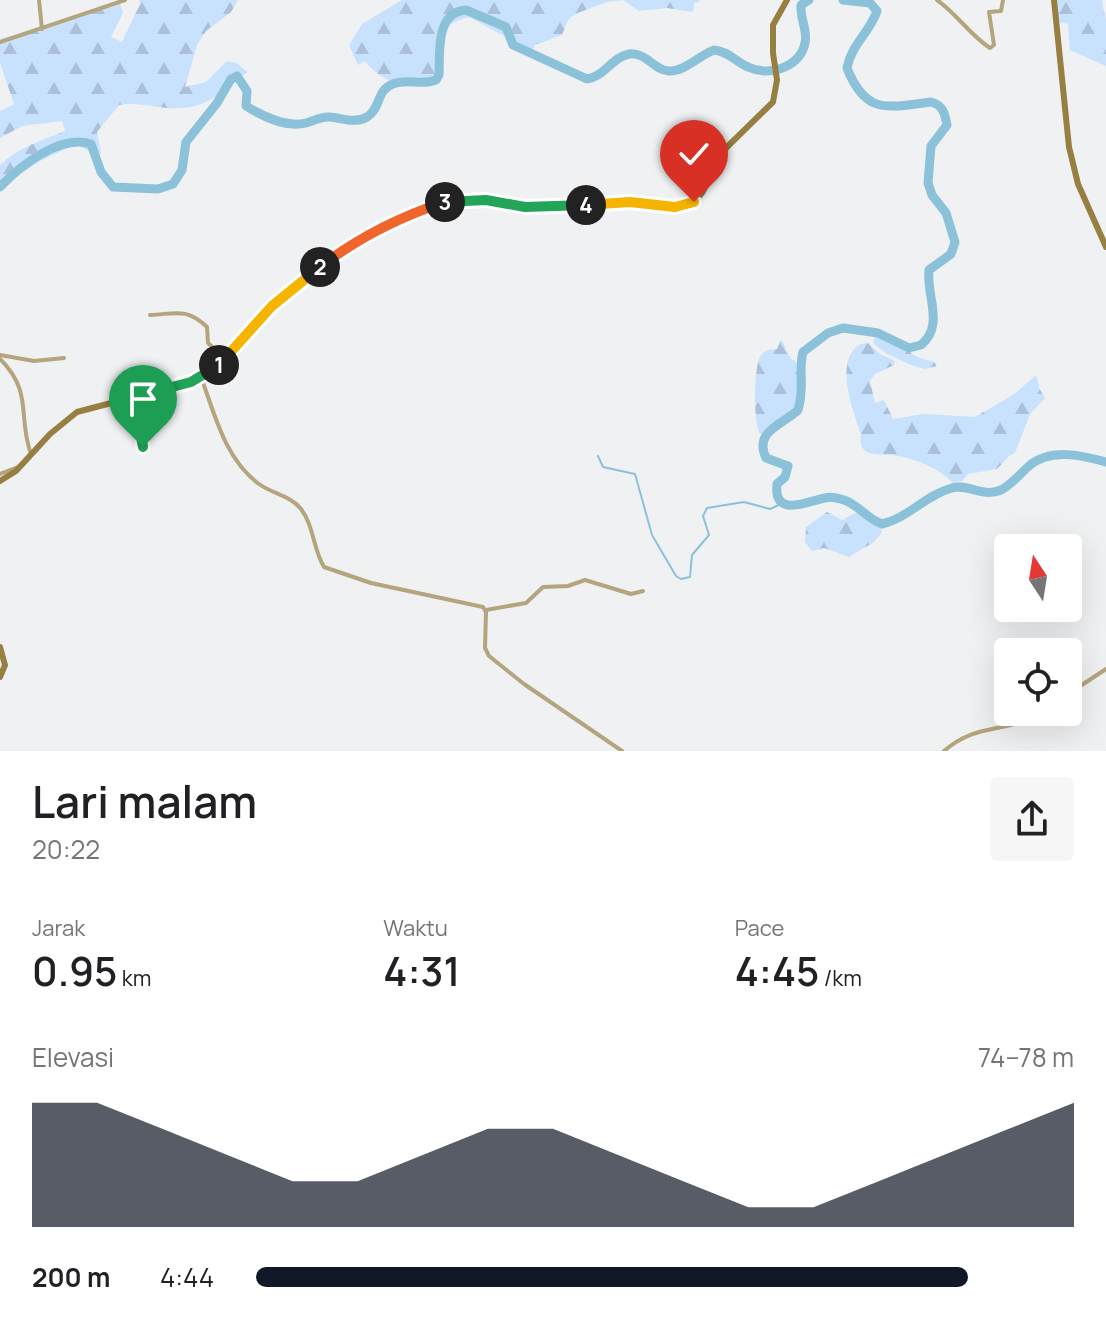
<!DOCTYPE html>
<html lang="id">
<meta charset="utf-8">
<style>
:root{--surface:#fff;--page:#f6f6f6;--text:#202124;--muted:#757577;--accent:#111827}
body{margin:0;font-family:Manrope,sans-serif;background:var(--page);color:var(--text);height:100vh;display:flex;flex-direction:column;font-size:30px;white-space:nowrap}
*{box-sizing:border-box;margin:0}
p{font-size:26px;color:var(--muted)}
.icon{flex:none;width:44px;height:44px;fill:none;stroke:currentColor;stroke-width:2;stroke-linecap:round;stroke-linejoin:round}
.map{position:relative;height:751px;overflow:hidden}
.details{display:flex;flex-direction:column;background:var(--surface);flex:1}
.details>*{flex:none}
.needle{width:52px;rotate:348deg}
.fabs{position:absolute;left:994px;top:534px;display:grid;gap:16px}
.fabs a{display:grid;place-items:center;width:88px;height:88px;border-radius:8px;background:var(--surface);box-shadow:0 8px 32px #0002;font-size:40px}
.pin{position:absolute;display:grid;place-items:center;width:68px;height:68px;color:#fff;margin:-82px -34px;border-radius:50% 50% 50% 0;rotate:-45deg;box-shadow:0 0 8px #0007}
.pin .icon{rotate:45deg}
.km{position:absolute;width:40px;height:40px;margin:-20px;border-radius:50%;background:#222;color:#fff;font-size:22px;line-height:40px;text-align:center}
.round{display:grid;place-items:center;flex:none;width:84px;height:84px;border-radius:8px;background:var(--page)}
.overview{display:flex;align-items:center;justify-content:space-between;height:136px;padding:0 32px}
h1{font-size:44px;font-weight:600;line-height:60px}
.metrics{display:grid;grid-template-columns:repeat(3,1fr);gap:12px;height:136px;padding:8px 32px}
.metrics div{display:grid;align-content:center}
.metrics b{font-size:40px;font-weight:600}
.metrics small{font-size:22px;font-weight:400}
.metrics p{font-size:22px}
.chart{height:224px;padding:16px 32px}
.chart p{display:flex;justify-content:space-between}
.chart svg{width:100%;height:144px;margin-top:8px;fill:var(--accent);opacity:.7}
ul{padding:0 32px;list-style:none;font-size:26px}
li{display:grid;grid-template-columns:128px 96px 1fr;align-items:center;height:60px}
li i{height:20px;border-radius:10px;background:var(--accent)}
.map>svg:first-child{display:block}
.forest{fill:url(#forest-firs)}
.lines{fill:none;stroke-linecap:round;stroke-linejoin:round}
.stream{stroke:#8cc2d9;stroke-width:2}
.river{stroke:#8cc2d9;stroke-width:9}
.street{stroke:#b4a57e;stroke-width:4}
.secondary{stroke:#977f42;stroke-width:6}
.split-1-casing{stroke:#fff;stroke-width:16}
.split-2-casing{stroke:#fff;stroke-width:16}
.split-3-casing{stroke:#fff;stroke-width:16}
.split-4-casing{stroke:#fff;stroke-width:16}
.split-5-casing{stroke:#fff;stroke-width:16}
.split-1{stroke:#22a559;stroke-width:10}
.split-2{stroke:#f5b400;stroke-width:10}
.split-3{stroke:#f0652b;stroke-width:10}
.split-4{stroke:#22a559;stroke-width:10}
.split-5{stroke:#f5b400;stroke-width:10}
</style>
<div class="map">
<svg width="1106" height="751" viewBox="0 0 1106 751">
<defs>
<pattern id="forest-firs" width="22" height="20" patternUnits="userSpaceOnUse" patternTransform="scale(2)"><rect width="22" height="20" fill="#c8e1fd"/><path d="M5 1l3.5 6h-7zM16 11l3.5 6h-7z" fill="#abc0d8"/></pattern>
</defs>
<rect width="100%" height="100%" fill="#eff1f2"/>
<g class="forest">
<path d="M139,0H238L231,12L206,31L197,45L185,87L206,82L227,61L237,63L247,72C229,88 208,107 182,108C161,110 142,101 119,105L97,132L101,154L92,153L76,144L40,161L0,187V165C19,147 41,141 65,131L62,121L22,126L0,138V111L14,104L0,63V39L120,4L123,13L111,37L122,42L140,4Z"/>
<path d="M402,0H699L700,2L694,3L693,12L667,8L639,11L623,0L607,2L575,14L568,20L562,35L535,45L532,51L469,17C439,24 432,41 438,70L432,82C405,89 382,83 365,61L358,65L349,45L362,24Z"/>
<polygon points="1055,0 1102,0 1106,21 1106,66 1070,50 1068,24 1059,22"/>
<path d="M882,333C899,338 899,340 910,352C917,359 926,359 935,362L937,366L925,369L911,365L887,354L873,343L875,337Z"/>
<path d="M781,339C784,343 785,349 789,355C794,364 791,356 798,364C811,378 806,397 796,410C787,420 777,416 766,433L760,434C753,425 754,367 760,357C763,350 770,350 777,349Z"/>
<path d="M868,343L880,354L895,361L894,365L875,374L870,381L875,403L884,400L893,419L923,414L975,417L1013,395L1035,376L1037,377L1039,388L1045,398L1030,414L1015,453L1009,456L997,469L968,474L962,481L953,483C938,467 914,458 892,455C884,454 875,456 867,452C857,446 863,439 860,431C852,408 834,361 860,344Z"/>
<polygon points="827,512 842,520 855,513 862,514 871,524 880,527 882,532 874,542 849,557 824,548 812,551 805,542 806,527"/>
</g>
<g class="lines">
<polyline class="stream" points="598,456 603,467 635,474 652,535 676,576 681,579 690,577 692,555 709,535 703,516 707,508 744,502 770,509 783,503"/>
<g class="river">
<path d="M843,0L870,3L877,11C870,32 851,45 847,68C866,116 888,107 931,102C943,105 945,114 947,125L931,146L928,183L932,195L946,213L955,242L951,254L929,270C926,296 945,325 921,345L909,348L878,333L843,328L828,333L803,352C798,371 805,388 798,410C784,424 753,431 766,458L788,466L785,477L777,484C773,519 808,501 825,498C831,496 838,498 844,500C859,505 867,519 882,524C908,518 926,495 952,488C968,483 982,498 1001,490C1012,484 1020,474 1029,466C1050,448 1081,455 1106,462"/>
<path d="M0,187C20,166 60,134 91,144L101,172L113,187L158,189L173,184L182,170L186,142L217,103L231,79L237,76L247,91L246,106C262,116 287,128 306,123C314,121 321,116 330,117C342,118 355,124 367,117C381,109 376,90 393,84C408,78 421,86 436,80L439,75C440,54 435,12 466,10L506,27L513,45L587,79C604,77 612,57 629,54C647,52 653,70 669,71C684,72 700,55 714,50C728,51 736,62 748,67C770,77 800,67 805,43C808,31 800,19 801,5L809,0"/>
</g>
<g class="street">
<polyline points="39,0 42,29"/>
<path d="M937,0C957,14 970,35 990,48L994,45L989,12L1001,11L1003,0"/>
<polyline points="0,42 125,0"/>
<path d="M150,315C175,314 186,307 207,327L208,343L223,357"/>
<polyline points="0,355 34,361 64,358"/>
<path d="M0,359C34,393 17,416 31,454"/>
<path d="M201,377C215,415 225,459 259,484C273,494 291,496 301,509C314,526 313,549 324,567L371,583L483,607L486,612L485,648L489,656L524,684L622,751"/>
<polyline points="134,397 143,447"/>
<polyline points="0,474 18,467"/>
<polyline points="486,610 526,603 543,587 568,586 585,580 631,594 643,591"/>
<polyline points="1068,694 1106,669"/>
<path d="M944,751C979,721 1006,735 1041,712"/>
</g>
<g class="secondary">
<polyline points="1054,0 1069,147 1078,184 1106,247"/>
<polyline points="0,481 16,471 50,434 77,412 191,382 210,372 272,306 292,288 365,235 412,212 446,202 468,199 525,207 630,202 675,207 694,202 702,193 726,148 773,102 777,80 773,53 773,25 787,0"/>
<polyline points="0,647 5,665 0,677"/>
</g>
</g>
<g class="lines">
<defs>
<polyline id="split-1" points="143,447 134,397 191,382 219,365"/>
<polyline id="split-2" points="219,365 272,306 320,267"/>
<path id="split-3" d="M320,267C359,237 399,217 445,202"/>
<polyline id="split-4" points="445,202 486,200 525,207 586,205"/>
<polyline id="split-5" points="586,205 630,202 675,207 694,202"/>
</defs>
<use href="#split-1" class="split-1-casing"/>
<use href="#split-2" class="split-2-casing"/>
<use href="#split-3" class="split-3-casing"/>
<use href="#split-4" class="split-4-casing"/>
<use href="#split-5" class="split-5-casing"/>
<use href="#split-1" class="split-1"/>
<use href="#split-2" class="split-2"/>
<use href="#split-3" class="split-3"/>
<use href="#split-4" class="split-4"/>
<use href="#split-5" class="split-5"/>
</g>
</svg>
<div class="fabs">
<a><svg class="needle" viewBox="-14 -14 28 28"><path d="M0-13l5 13h-10z" fill="#e53935"/><path d="M0 13l5-13h-10z" fill="#757577"/></svg></a>
<a><svg class="icon" aria-label="locate" viewBox="0 0 24 24"><circle cx="12" cy="12" r="6"/><path d="M12 2v4M12 18v4M2 12h4M18 12h4"/></svg></a>
</div>
<div class="pin" style="left:143px;top:447px;background:#1e9e55"><svg class="icon" aria-label="arrive" viewBox="0 0 24 24"><path d="M6 21V4h12l-3 4 3 4H6"/></svg></div>
<div class="pin" style="left:694px;top:202px;background:#d93025"><svg class="icon" aria-label="check" viewBox="0 0 24 24"><path d="M5 12l5 5 9-10"/></svg></div>
<b class="km" style="left:219px;top:365px">1</b>
<b class="km" style="left:320px;top:267px">2</b>
<b class="km" style="left:445px;top:202px">3</b>
<b class="km" style="left:586px;top:205px">4</b>
</div>
<section class="details">
<div class="overview"><div><h1>Lari malam</h1><p>20:22</p></div><a class="round"><svg class="icon" aria-label="share" viewBox="0 0 24 24"><path d="M12 15V3M7 8l5-5 5 5M5 13v7h14v-7"/></svg></a></div>
<div class="metrics">
<div><p>Jarak</p><b>0.95<small> km</small></b></div>
<div><p>Waktu</p><b>4:31</b></div>
<div><p>Pace</p><b>4:45<small> /km</small></b></div>
</div>
<div class="chart"><p><span>Elevasi</span>74–78 m</p>
<svg viewBox="0 0 160 44" preserveAspectRatio="none"><path d="M0 44V6L10 6L20 14L30 22L40 30L50 30L60 22L70 14L80 14L90 22L100 30L110 38L120 38L130 30L140 22L150 14L160 6V44z"/></svg>
</div>
<ul>
<li><b>200 m</b>4:44<i style="width:87%"></i></li>
</ul>
</section>
